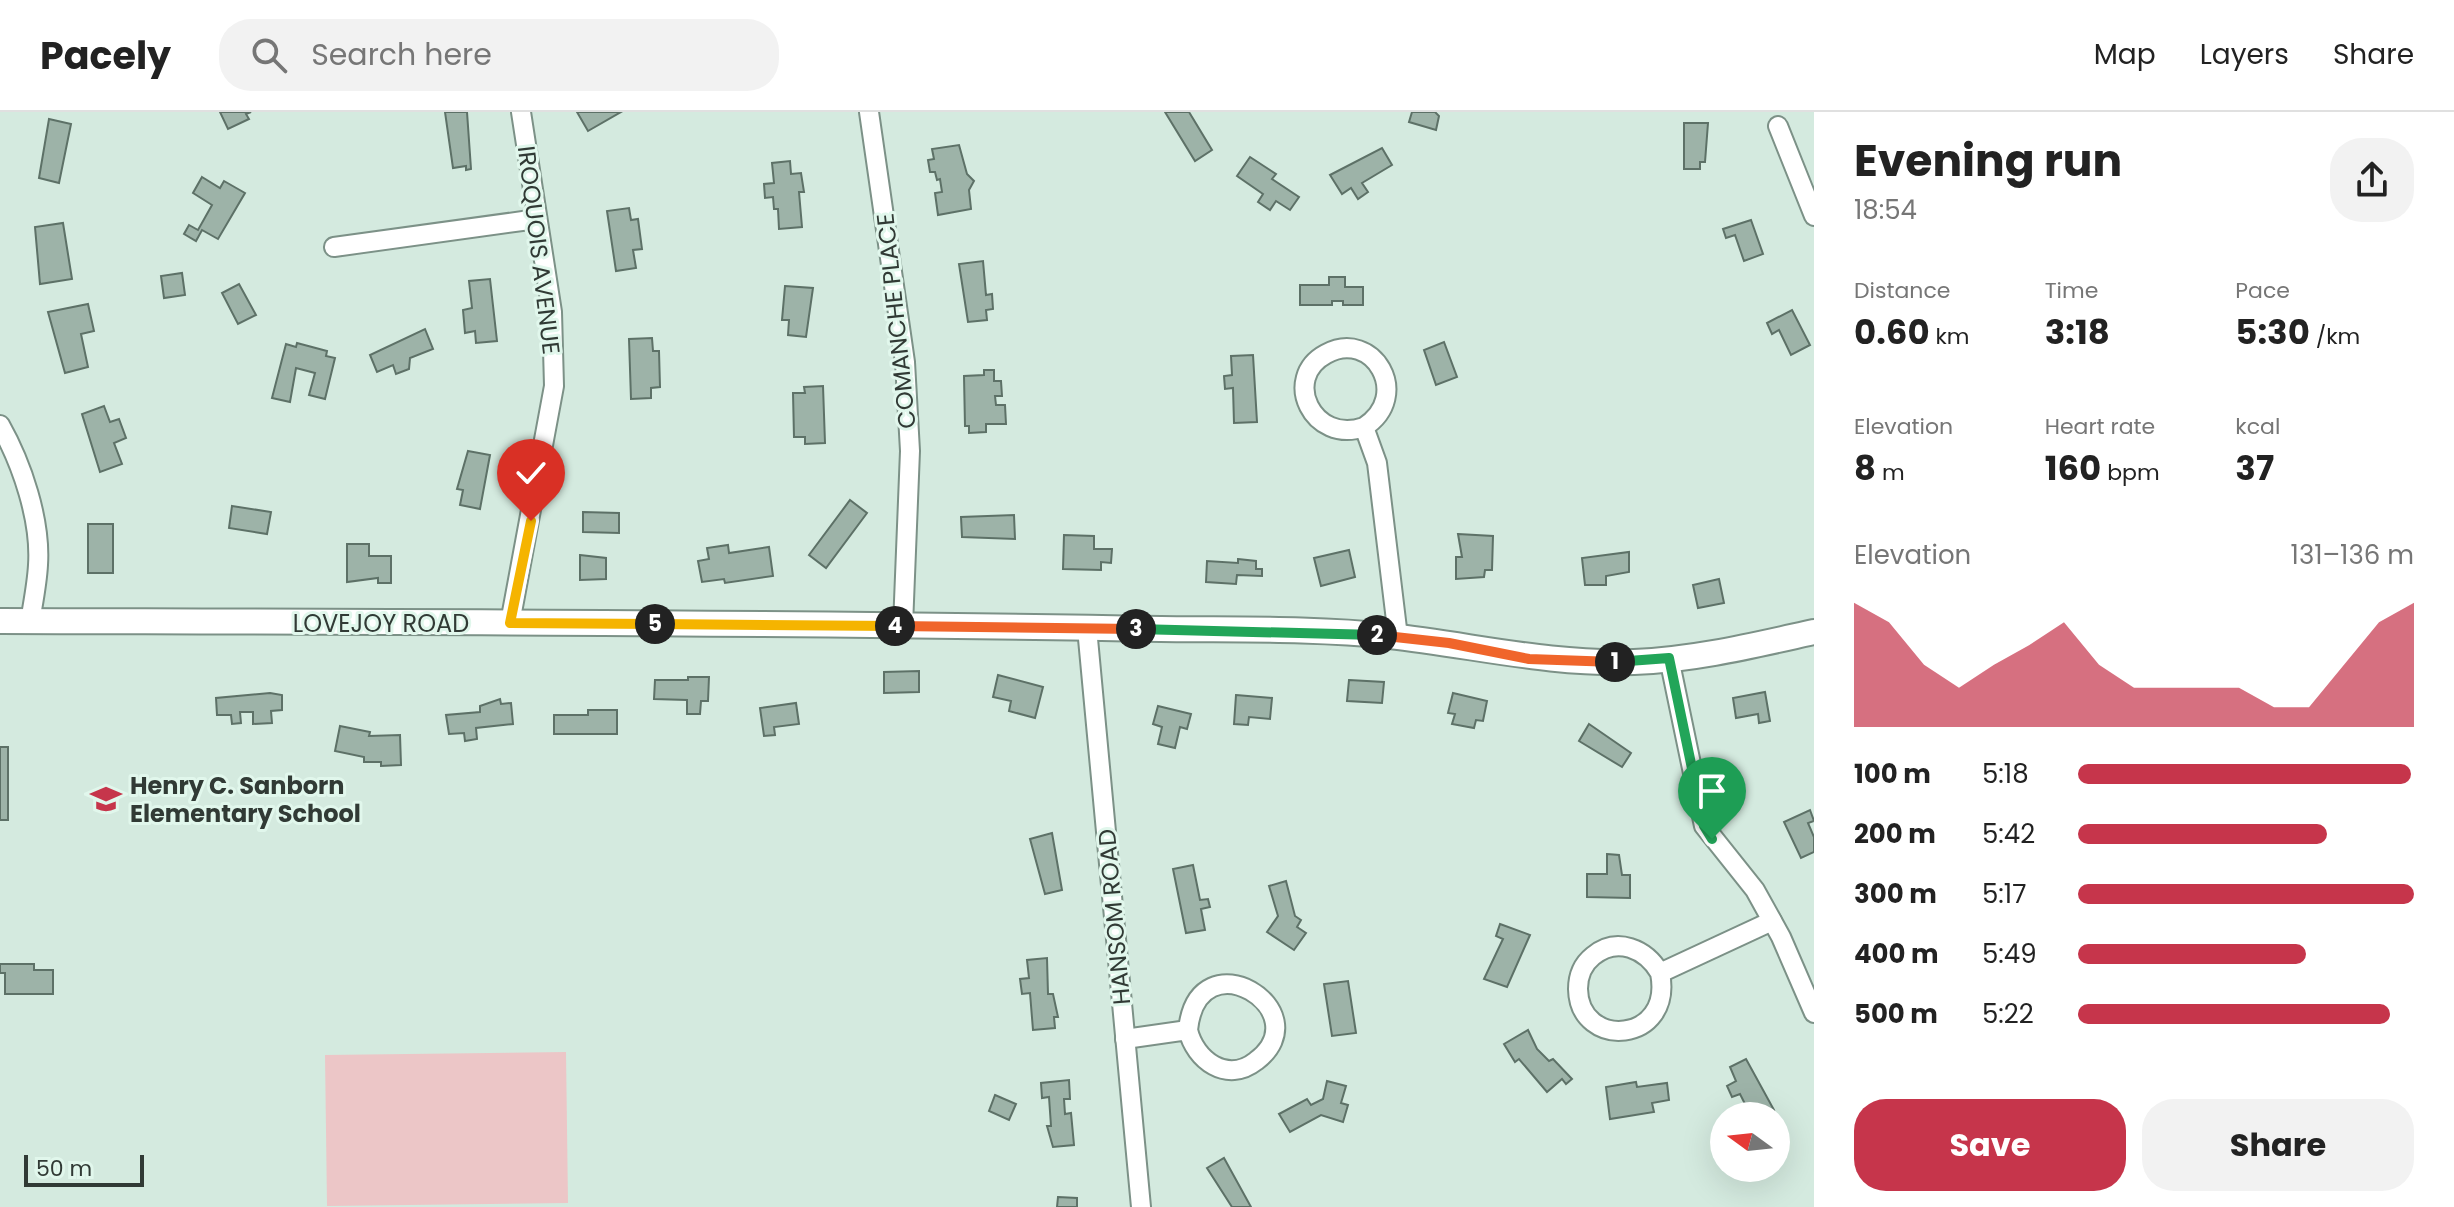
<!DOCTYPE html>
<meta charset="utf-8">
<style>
:root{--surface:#fff;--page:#f2f2f2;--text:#222;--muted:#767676;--line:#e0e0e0;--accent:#c6354b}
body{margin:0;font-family:Poppins,sans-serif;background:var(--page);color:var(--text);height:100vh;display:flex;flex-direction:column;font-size:30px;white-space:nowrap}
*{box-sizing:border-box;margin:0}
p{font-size:26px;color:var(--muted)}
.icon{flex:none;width:44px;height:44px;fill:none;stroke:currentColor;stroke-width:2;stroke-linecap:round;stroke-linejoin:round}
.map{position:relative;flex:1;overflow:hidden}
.details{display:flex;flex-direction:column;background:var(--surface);width:640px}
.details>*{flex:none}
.needle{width:52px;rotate:285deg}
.tools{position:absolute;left:1710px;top:990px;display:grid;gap:16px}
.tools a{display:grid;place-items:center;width:80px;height:80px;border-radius:50%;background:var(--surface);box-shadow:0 8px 32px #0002;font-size:40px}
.scale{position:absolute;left:24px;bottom:20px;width:120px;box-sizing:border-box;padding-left:8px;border:4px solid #313a35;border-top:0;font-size:22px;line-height:28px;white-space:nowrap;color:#313a35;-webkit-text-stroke:6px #e1f7ec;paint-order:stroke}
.pin{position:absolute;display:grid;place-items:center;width:68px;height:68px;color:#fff;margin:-82px -34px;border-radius:50% 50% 50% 0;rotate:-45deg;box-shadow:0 0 8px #0007}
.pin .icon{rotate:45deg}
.km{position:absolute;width:40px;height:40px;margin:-20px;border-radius:50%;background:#222;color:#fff;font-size:22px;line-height:40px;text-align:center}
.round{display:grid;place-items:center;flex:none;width:84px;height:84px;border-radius:32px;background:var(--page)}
.summary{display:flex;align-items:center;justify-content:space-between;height:136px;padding:0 40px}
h1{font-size:44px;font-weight:700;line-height:60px}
.stats{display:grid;grid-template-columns:repeat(3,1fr);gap:12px;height:136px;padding:8px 40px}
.stats div{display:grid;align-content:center}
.stats b{font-size:34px;font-weight:700}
.stats small{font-size:22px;font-weight:400}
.stats p{font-size:22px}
.chart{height:224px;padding:16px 40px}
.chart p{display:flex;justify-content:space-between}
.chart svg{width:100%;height:144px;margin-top:8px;fill:var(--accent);opacity:.7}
.cta{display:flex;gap:16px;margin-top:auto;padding:16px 40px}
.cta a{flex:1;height:92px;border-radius:32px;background:var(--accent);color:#fff;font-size:32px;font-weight:700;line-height:92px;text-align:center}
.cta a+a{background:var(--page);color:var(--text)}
ul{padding:0 40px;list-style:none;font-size:26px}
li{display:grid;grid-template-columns:128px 96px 1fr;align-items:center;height:60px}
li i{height:20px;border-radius:10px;background:var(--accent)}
header{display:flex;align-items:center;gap:48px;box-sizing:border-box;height:112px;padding:0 40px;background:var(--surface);border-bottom:2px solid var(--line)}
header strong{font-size:38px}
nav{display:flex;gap:44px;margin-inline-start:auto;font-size:28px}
.search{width:560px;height:72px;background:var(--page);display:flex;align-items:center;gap:20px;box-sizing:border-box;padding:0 28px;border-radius:32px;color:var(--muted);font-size:30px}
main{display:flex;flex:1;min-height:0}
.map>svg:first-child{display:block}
.green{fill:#ecc6c7}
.building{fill:#9db3a8;stroke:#5d7167;stroke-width:2}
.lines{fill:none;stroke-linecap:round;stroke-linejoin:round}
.minor-casing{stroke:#7c9187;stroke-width:22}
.secondary-casing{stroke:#7c9187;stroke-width:28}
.minor{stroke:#fff;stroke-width:18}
.secondary{stroke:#fff;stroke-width:24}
.split-1-casing{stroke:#fff;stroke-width:16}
.split-2-casing{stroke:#fff;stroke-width:16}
.split-3-casing{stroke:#fff;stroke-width:16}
.split-4-casing{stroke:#fff;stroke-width:16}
.split-5-casing{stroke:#fff;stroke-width:16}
.split-6-casing{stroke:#fff;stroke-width:16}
.split-1{stroke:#22a559;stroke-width:10}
.split-2{stroke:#f0652b;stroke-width:10}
.split-3{stroke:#22a559;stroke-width:10}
.split-4{stroke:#f0652b;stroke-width:10}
.split-5{stroke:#f5b400;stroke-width:10}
.split-6{stroke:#f5b400;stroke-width:10}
.labels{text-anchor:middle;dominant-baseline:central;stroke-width:6;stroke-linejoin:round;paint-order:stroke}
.street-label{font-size:24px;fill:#313a35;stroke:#e1f7ec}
.poi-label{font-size:24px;font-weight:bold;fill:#313a35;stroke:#e1f7ec;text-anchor:start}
</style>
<header>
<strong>Pacely</strong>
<div class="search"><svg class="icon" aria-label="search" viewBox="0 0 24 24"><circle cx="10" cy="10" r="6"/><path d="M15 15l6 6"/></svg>Search here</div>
<nav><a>Map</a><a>Layers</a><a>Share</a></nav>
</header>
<main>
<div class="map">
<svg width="1814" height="1095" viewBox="0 0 1814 1095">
<rect width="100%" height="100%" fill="#d4eadf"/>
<polygon class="green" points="566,940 568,1091 327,1094 325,943"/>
<g class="building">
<polygon points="220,0 251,0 246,2 249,7 228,17"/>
<polygon points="445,0 467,0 471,57 466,58 466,54 453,56"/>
<polygon points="577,0 621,0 588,19"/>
<polygon points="1165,0 1189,0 1212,38 1195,49"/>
<polygon points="1412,0 1435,0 1439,4 1436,18 1409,10"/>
<polygon points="49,7 71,12 59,71 39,66"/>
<polygon points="1684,11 1708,11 1705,50 1700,50 1700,57 1684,57"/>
<polygon points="959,33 967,62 974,69 969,78 971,97 938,103 935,81 942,80 940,67 937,68 935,60 930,60 928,48 934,47 932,37"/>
<polygon points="1382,36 1392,53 1362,71 1368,80 1358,87 1351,76 1342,82 1330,63"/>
<polygon points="1250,45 1276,62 1272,67 1299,85 1290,98 1276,89 1270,98 1258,90 1263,82 1237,64"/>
<polygon points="790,49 791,62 801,61 804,80 799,80 802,115 779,117 778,97 774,97 773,85 765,86 764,72 774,71 772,51"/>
<polygon points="202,65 220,76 224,69 245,81 218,127 202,118 196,129 184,122 189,113 198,118 212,93 193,81"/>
<polygon points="629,96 631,108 638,107 642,137 633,138 636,156 616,159 607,99"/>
<polygon points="1751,108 1763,142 1744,149 1735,123 1726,126 1723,117"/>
<polygon points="63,111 72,167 40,172 35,115"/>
<polygon points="983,149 986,183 992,182 993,197 986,198 987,208 968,210 959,152"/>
<polygon points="182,161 185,183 164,186 161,164"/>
<polygon points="1329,165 1345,165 1345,175 1363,175 1363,193 1343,193 1343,189 1332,189 1332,193 1300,193 1300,173 1329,173"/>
<polygon points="490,167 497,229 476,231 475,219 465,221 463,198 472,196 469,169"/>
<polygon points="239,172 256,203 238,212 222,181"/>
<polygon points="785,174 813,176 806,225 788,223 789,208 782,208"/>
<polygon points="88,192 94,219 81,222 88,255 65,261 48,200"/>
<polygon points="1792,198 1810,233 1791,243 1779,218 1772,222 1767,211"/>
<polygon points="425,217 433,237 410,246 409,257 396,262 393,253 377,260 370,243"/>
<polygon points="652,226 653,239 659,239 660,275 651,276 651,286 631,287 629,227"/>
<polygon points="1444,230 1457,265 1436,273 1424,238"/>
<polygon points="297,231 327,239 326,244 335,246 325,287 309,283 315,261 296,256 290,290 272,286 286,232 296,235"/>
<polygon points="1253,243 1257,310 1234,311 1233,276 1225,277 1224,264 1232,263 1231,244"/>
<polygon points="984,258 994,258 994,269 1001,269 1002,284 995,284 996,293 1005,293 1006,312 986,312 986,320 969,321 969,314 965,314 964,264 984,263"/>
<polygon points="823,274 825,331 805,332 805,325 794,325 793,281 805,281 804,275"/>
<polygon points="104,294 110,310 119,307 126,326 114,331 122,352 100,360 82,302"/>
<polygon points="468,339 490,343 480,397 460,393 463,378 457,377"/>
<polygon points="850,388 867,401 826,456 809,443"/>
<polygon points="232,394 271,400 267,422 229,416"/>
<polygon points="583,400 619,401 619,421 583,420"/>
<polygon points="1014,403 1015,427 962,425 961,405"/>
<rect x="88" y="412" width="25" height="49"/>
<polygon points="1458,422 1493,424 1492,458 1485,458 1484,465 1456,467 1456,445 1462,445"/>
<polygon points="1064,423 1094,424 1094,437 1112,437 1111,451 1101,450 1101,458 1063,457"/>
<polygon points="347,432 369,432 369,444 391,444 391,471 378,471 378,466 347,470"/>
<polygon points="728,433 729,441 769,435 773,464 725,471 724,467 702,470 698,449 709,447 707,436"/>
<polygon points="1349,438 1355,465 1321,474 1314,446"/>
<polygon points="1629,440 1629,460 1606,464 1606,473 1585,473 1582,446"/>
<polygon points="580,443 606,446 606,467 580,468"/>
<polygon points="1238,447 1256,449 1256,457 1262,457 1262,464 1237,463 1236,472 1206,470 1207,449 1238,451"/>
<polygon points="1719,467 1724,491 1698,496 1693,473"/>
<polygon points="919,559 919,580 884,581 884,560"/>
<polygon points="998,563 1043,575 1035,606 1009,599 1011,589 993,585"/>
<polygon points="688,565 709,565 708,589 701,589 700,602 687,602 687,588 654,587 655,568 688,568"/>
<polygon points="1349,568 1384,570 1382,591 1347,589"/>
<polygon points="1765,580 1770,609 1759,611 1758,602 1736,606 1733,586"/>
<polygon points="270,581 282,583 282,598 271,599 272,611 253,612 253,600 240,600 241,611 232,612 231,603 217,603 216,586"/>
<polygon points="1453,581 1487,589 1483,609 1476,608 1474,616 1452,612 1455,602 1448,601"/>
<polygon points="1236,583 1272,586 1270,607 1249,605 1248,613 1234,612"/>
<polygon points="500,587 501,592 511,591 513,612 476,616 477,627 465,629 464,621 449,622 446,603 480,600 480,594"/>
<polygon points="796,591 799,612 774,615 775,623 764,624 760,596"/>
<polygon points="1158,594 1191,602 1187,617 1180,615 1175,636 1158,632 1162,615 1153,612"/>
<polygon points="588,598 617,598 617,622 554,622 554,603 588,603"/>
<polygon points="1589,612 1631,641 1622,655 1579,629"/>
<polygon points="340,614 370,620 369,624 400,623 401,653 381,654 381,650 364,650 364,645 335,639"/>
<rect x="0" y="635" width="8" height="73"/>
<polygon points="1810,698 1814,709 1808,711 1814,725 1814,740 1801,746 1784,710"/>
<polygon points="1052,721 1062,778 1045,782 1030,727"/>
<polygon points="1607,742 1619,743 1622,763 1630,763 1630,786 1587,785 1587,762 1607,762"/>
<polygon points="1193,753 1200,788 1208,787 1210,795 1201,797 1205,818 1186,821 1173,757"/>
<polygon points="1286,769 1295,804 1301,808 1297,815 1306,821 1294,838 1267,820 1278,804 1269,774"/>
<polygon points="1500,812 1530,823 1507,875 1484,867 1503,827 1496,824"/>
<polygon points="1047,846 1048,882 1053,882 1058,905 1054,905 1055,916 1033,918 1030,881 1022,882 1020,867 1029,866 1027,848"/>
<polygon points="0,852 34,852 34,858 53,858 53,882 5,882 5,861 0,861"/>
<polygon points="1348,869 1356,921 1332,924 1324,872"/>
<polygon points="1528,918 1537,937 1549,949 1553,947 1572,967 1566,972 1562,967 1547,980 1519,947 1515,950 1504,932"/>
<polygon points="1746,947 1774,998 1761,1004 1751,1004 1740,982 1732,985 1727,974 1736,969 1730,955"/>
<polygon points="1069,968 1070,987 1064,987 1065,1002 1071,1001 1074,1033 1053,1035 1047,1014 1051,1014 1049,985 1042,986 1041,971"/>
<polygon points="1327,969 1346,974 1341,991 1348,993 1343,1010 1321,1003 1290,1020 1279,1002 1307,987 1311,993 1323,987"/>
<polygon points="1636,970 1637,975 1667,971 1669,988 1652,991 1654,1000 1610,1007 1606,975"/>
<polygon points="995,983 1016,992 1009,1008 989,999"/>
<polygon points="1224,1046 1251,1095 1232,1095 1207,1056"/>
<polygon points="1058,1085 1077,1086 1077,1095 1057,1095"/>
</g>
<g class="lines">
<defs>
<g id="minor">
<polyline points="869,0 905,250 910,339 903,514"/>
<polyline points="1778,14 1814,104"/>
<polyline points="334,135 537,107"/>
<path d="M0,313C22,352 41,408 38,453C37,472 33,491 30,510"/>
<path d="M1364,315C1413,284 1373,216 1326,242C1281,266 1313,333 1364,315L1377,351L1398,525"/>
<polyline points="510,511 554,274 552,200 521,0"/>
<polyline points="1087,516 1141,1095"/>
<polyline points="1669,546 1704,714 1755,778 1781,825 1814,901"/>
<path d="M1660,861C1674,932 1579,938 1578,877C1578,864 1583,852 1593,844C1617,824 1646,837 1660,861L1772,809"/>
<path d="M1125,927L1188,918C1195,948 1227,972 1256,949C1322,899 1198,822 1188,918"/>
</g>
<path id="secondary" d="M0,509C387,510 774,510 1161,517C1236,518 1314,516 1389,524C1472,533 1550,553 1634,550C1694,548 1755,533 1814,520"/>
</defs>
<use href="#minor" class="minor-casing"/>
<use href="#secondary" class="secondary-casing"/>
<use href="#minor" class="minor"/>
<use href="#secondary" class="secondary"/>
</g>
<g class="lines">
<defs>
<polyline id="split-1" points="1615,550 1669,546 1704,714 1712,727"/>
<polyline id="split-2" points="1377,523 1449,531 1529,547 1615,550"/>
<polyline id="split-3" points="1136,517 1377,523"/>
<polyline id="split-4" points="895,514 1136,517"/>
<polyline id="split-5" points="655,512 895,514"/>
<polyline id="split-6" points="531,409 510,511 655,512"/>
</defs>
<use href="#split-1" class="split-1-casing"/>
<use href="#split-2" class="split-2-casing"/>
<use href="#split-3" class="split-3-casing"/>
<use href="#split-4" class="split-4-casing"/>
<use href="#split-5" class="split-5-casing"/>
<use href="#split-6" class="split-6-casing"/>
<use href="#split-1" class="split-1"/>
<use href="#split-2" class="split-2"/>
<use href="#split-3" class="split-3"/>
<use href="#split-4" class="split-4"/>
<use href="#split-5" class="split-5"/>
<use href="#split-6" class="split-6"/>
</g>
<defs>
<symbol id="school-bare" viewBox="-9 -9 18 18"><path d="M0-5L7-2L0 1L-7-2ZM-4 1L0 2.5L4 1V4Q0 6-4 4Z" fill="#c6354b" stroke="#e1f7ec" stroke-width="2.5" paint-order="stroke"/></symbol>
</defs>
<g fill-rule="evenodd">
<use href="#school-bare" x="84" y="665" width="44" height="44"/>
</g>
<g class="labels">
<g class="street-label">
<text transform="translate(539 138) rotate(83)">IROQUOIS AVENUE</text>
<text transform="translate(896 209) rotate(-96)">COMANCHE PLACE</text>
<text x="381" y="511">LOVEJOY ROAD</text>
<text transform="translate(1114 805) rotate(-95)">HANSOM ROAD</text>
</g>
<g class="poi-label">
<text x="130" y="673">Henry C. Sanborn<tspan x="130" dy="28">Elementary School</tspan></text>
</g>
</g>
</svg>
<div class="tools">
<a><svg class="needle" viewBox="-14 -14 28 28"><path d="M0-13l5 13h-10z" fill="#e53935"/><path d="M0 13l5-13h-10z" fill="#767676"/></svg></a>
</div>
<div class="scale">50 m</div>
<div class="pin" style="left:1712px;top:727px;background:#1e9e55"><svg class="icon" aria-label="arrive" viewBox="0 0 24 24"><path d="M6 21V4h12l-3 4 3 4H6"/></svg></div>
<div class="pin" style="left:531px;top:409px;background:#d93025"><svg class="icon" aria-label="check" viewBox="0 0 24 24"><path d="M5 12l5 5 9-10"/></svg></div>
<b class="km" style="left:1615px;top:550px">1</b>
<b class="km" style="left:1377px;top:523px">2</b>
<b class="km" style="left:1136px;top:517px">3</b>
<b class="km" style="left:895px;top:514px">4</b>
<b class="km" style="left:655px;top:512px">5</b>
</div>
<section class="details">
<div class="summary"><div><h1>Evening run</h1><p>18:54</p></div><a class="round"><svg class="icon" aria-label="share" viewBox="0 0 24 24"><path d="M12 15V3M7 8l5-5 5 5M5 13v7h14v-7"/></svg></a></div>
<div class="stats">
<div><p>Distance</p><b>0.60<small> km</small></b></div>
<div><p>Time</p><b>3:18</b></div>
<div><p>Pace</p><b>5:30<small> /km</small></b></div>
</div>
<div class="stats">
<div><p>Elevation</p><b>8<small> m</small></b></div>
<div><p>Heart rate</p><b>160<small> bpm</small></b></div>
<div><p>kcal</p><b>37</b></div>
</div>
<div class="chart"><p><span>Elevation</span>131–136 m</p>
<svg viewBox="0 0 160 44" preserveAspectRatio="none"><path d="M0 44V6L10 12L20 25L30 32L40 25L50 19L60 12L70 25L80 32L90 32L100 32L110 32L120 38L130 38L140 25L150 12L160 6V44z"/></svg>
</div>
<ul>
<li><b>100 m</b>5:18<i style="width:99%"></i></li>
<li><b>200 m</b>5:42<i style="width:74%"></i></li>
<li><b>300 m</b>5:17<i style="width:100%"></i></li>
<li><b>400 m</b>5:49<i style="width:68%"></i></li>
<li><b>500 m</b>5:22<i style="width:93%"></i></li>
</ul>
<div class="cta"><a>Save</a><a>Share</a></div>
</section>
</main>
